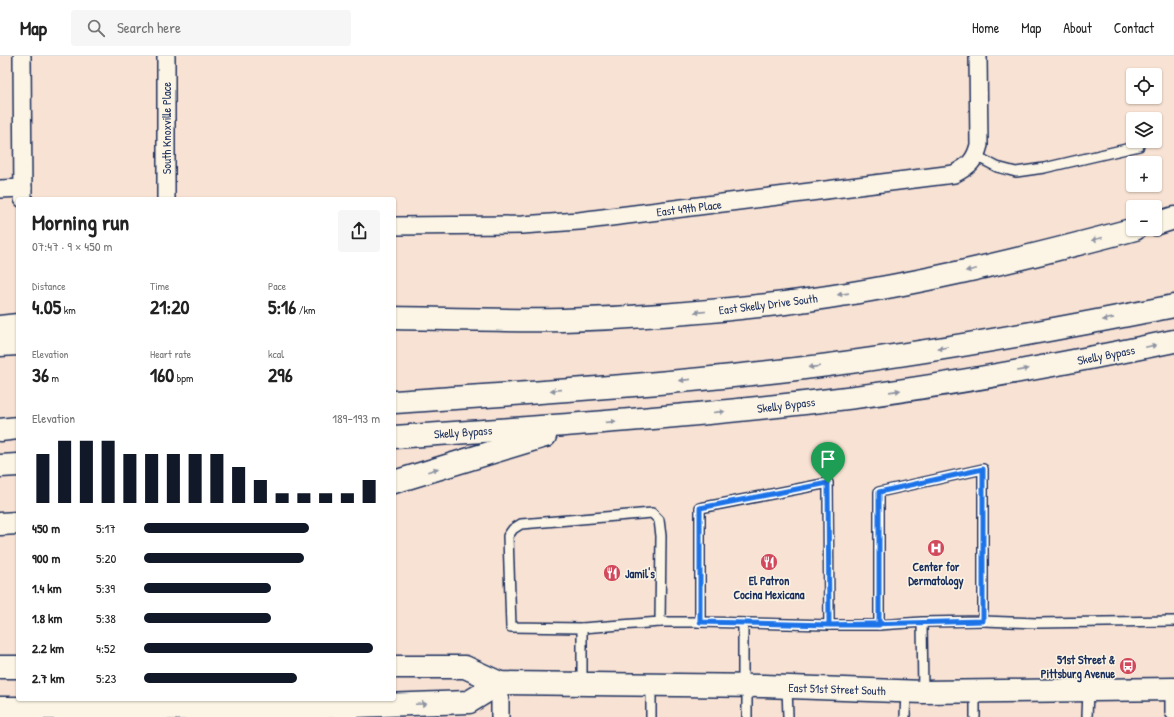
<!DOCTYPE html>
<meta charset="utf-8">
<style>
:root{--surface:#fff;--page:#f6f6f6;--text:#222;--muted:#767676;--line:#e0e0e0;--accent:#111827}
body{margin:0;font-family:"Patrick Hand",sans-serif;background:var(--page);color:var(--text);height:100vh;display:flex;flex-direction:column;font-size:15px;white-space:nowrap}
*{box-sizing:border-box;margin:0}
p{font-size:13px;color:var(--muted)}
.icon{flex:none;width:22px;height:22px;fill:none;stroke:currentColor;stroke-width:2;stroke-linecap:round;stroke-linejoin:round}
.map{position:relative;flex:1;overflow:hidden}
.panel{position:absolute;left:16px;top:141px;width:380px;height:504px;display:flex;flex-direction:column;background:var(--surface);border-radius:4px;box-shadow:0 1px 3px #0004}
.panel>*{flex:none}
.controls{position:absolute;left:1126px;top:12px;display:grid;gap:8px}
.controls a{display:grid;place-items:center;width:36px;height:36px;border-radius:4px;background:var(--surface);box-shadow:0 1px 3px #0004;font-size:20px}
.pin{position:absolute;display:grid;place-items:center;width:34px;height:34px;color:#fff;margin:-41px -17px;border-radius:50% 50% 50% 0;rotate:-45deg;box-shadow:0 0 4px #0007}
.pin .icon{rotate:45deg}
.round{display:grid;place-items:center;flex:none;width:42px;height:42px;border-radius:4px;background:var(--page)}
.overview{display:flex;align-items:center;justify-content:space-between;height:68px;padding:0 16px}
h1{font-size:22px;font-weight:700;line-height:30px}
.stats{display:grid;grid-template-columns:repeat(3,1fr);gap:6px;height:68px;padding:4px 16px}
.stats div{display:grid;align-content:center}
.stats b{font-size:20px;font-weight:700}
.stats small{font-size:11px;font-weight:400}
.stats p{font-size:11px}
.chart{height:112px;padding:8px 16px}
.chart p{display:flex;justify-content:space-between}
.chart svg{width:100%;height:72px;margin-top:4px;stroke:var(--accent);stroke-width:6}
ul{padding:0 16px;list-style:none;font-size:13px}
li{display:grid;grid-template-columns:64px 48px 1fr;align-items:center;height:30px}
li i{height:10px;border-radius:5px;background:var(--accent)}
header{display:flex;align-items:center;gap:24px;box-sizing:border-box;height:56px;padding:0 20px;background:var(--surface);border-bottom:1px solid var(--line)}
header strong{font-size:19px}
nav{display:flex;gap:22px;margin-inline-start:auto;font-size:14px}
.search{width:280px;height:36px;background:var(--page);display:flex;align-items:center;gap:10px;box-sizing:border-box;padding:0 14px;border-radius:4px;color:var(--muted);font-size:15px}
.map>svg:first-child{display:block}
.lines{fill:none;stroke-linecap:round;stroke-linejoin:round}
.service-casing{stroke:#1b2f5e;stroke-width:12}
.minor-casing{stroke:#1b2f5e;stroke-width:20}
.secondary-casing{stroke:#1b2f5e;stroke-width:25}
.motorway-casing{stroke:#1b2f5e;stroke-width:25}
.service{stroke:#fcf5e5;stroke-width:9}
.minor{stroke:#fcf5e5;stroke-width:17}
.secondary{stroke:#fcf5e5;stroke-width:22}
.motorway{stroke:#fcf5e5;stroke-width:22}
.oneway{fill:#8c92a2}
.route-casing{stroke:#fff;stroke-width:8}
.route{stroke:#1a73e8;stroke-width:5}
.labels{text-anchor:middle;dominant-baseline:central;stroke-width:3;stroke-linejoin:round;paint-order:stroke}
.street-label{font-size:12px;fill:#1b2f5e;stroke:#fcf5e5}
.poi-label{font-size:12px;font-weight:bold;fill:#1b2f5e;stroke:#fcf5e5}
</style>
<header>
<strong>Map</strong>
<div class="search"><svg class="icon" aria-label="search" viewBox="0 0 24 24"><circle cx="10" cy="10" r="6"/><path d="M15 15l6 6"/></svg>Search here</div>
<nav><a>Home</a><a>Map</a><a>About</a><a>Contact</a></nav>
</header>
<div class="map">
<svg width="1174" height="661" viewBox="0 0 1174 661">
<rect width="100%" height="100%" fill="#f8e2d3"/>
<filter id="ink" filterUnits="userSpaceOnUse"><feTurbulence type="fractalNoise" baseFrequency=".025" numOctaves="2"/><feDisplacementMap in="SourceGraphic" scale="8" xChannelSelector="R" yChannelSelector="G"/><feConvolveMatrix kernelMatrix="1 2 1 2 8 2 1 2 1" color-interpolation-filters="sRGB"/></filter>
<g filter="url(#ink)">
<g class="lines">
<defs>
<g id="service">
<polyline points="976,100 997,111 1016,116 1044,112 1139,90"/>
<polygon points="828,427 829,569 700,566 700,452"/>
<polygon points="652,457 659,464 661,480 660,566 582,572 511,571 508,480 513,473 521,468"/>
<polyline points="983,565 1037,567 1174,565"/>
<polyline points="660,566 700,566"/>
<polyline points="922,566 879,569 879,436 983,413 983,565 922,566 923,636"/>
<polyline points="829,569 879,569"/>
<polyline points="582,572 582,628"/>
<polyline points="651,629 651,661"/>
<polyline points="743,630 743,567"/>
<polyline points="747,630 747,661"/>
<polyline points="787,631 788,661"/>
<polyline points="975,636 975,661"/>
<polyline points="905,661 906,636"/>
<polyline points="1087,661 1088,635"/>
</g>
<g id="minor">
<polyline points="22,0 23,143"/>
<polyline points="166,0 166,143"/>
<polyline points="0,133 23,132"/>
<path d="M394,170L522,169L579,165L954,118C969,110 975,105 979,89L978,0"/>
<polyline points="500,627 500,661"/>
<polyline points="1174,633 1174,656"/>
</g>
<g id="secondary">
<polyline points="1155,168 1174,162"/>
<path d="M394,262C450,263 507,265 563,264C637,262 712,256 785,247C904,232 1019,204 1135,173"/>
<polyline points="0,271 18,269"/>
<polyline points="0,611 18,611"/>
<polyline points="394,611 465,611 500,627 764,630 923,636 1174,633"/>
<polyline points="0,652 270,653 469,646 500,627"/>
</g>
<g id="motorway">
<polyline points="0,289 18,288"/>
<path d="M394,346C528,337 662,329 796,313C923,298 1049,275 1174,250"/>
<polyline points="0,374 18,372"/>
<path d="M394,381C548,371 702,360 855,341C962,327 1068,307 1174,285"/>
<polyline points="0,410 18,409"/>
<polyline points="394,426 545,380"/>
<polyline points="0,468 18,467"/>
<polyline points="270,653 272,643"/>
</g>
</defs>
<use href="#service" class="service-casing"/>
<use href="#minor" class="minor-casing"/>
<use href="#secondary" class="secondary-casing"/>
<use href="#motorway" class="motorway-casing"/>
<use href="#service" class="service"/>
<use href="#minor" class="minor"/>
<use href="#secondary" class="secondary"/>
<use href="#motorway" class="motorway"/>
</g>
<defs><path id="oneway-solid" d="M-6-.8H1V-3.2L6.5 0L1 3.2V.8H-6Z"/></defs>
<g class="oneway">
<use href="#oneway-solid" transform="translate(1097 183) rotate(165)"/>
<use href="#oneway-solid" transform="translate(971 214) rotate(168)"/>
<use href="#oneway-solid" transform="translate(843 238) rotate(172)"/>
<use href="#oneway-solid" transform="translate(700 256) rotate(175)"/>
<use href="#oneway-solid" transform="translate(1108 263) rotate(169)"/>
<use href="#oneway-solid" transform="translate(1151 290) rotate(-12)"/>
<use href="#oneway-solid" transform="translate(943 292) rotate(171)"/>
<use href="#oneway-solid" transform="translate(814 311) rotate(173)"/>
<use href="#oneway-solid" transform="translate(1023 314) rotate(-10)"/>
<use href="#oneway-solid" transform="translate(685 324) rotate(174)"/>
<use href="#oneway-solid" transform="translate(556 334) rotate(176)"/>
<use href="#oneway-solid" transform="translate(895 335) rotate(-8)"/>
<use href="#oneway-solid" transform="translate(719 356) rotate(-5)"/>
<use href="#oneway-solid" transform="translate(611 366) rotate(-5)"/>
<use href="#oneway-solid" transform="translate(433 414) rotate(-17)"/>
<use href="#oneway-solid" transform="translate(421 648) rotate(-2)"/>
</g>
</g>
<g class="lines" filter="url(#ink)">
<defs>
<polyline id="route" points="828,427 700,452 700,566 829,569 983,565 983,413 879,436 879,569 829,569 828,427"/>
</defs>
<use href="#route" class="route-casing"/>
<use href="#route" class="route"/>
</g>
<defs>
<symbol id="hospital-disc" viewBox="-11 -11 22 22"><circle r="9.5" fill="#d1495b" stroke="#fcf5e5"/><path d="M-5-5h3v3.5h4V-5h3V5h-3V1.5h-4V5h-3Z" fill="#fff"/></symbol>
<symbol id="restaurant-disc" viewBox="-11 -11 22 22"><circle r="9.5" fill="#d1495b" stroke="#fcf5e5"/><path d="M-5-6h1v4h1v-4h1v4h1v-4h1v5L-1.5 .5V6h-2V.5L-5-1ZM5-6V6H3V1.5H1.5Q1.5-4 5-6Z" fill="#fff"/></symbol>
<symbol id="bus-disc" viewBox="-11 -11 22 22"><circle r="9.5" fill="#d1495b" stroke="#fcf5e5"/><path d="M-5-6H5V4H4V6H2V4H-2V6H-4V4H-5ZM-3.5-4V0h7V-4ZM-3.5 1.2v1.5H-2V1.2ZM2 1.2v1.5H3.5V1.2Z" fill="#fff"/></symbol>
</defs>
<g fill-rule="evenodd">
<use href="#hospital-disc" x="926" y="482" width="20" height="20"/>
<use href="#restaurant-disc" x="759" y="496" width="20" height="20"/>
<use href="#restaurant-disc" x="602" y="507" width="20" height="20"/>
<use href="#bus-disc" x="1118" y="600" width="20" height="20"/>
</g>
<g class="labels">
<g class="street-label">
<text transform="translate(166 72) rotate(-90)">South Knoxville Place</text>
<text transform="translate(689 152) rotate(-7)">East 49th Place</text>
<text transform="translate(768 248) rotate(-7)">East Skelly Drive South</text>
<text transform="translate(1106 299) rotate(-11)">Skelly Bypass</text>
<text transform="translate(786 349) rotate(-7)">Skelly Bypass</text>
<text transform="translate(463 376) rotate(-4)">Skelly Bypass</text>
<text transform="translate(837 633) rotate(2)">East 51st Street South</text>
</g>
<g class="poi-label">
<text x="936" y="510">Center for<tspan x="936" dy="14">Dermatology</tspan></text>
<text x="625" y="517" text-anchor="start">Jamil's</text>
<text x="769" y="524">El Patron<tspan x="769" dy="14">Cocina Mexicana</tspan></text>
<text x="1115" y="603" text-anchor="end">51st Street &amp;<tspan x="1115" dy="14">Pittsburg Avenue</tspan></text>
</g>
</g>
</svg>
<div class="controls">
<a><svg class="icon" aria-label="locate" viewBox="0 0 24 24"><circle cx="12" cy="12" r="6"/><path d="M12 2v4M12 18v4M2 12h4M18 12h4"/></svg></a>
<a><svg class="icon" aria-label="layers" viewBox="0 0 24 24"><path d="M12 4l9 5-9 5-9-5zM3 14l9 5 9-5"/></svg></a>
<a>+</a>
<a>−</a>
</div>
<div class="pin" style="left:828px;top:427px;background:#1e9e55"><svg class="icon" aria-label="arrive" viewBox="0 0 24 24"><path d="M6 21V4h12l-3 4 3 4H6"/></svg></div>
<section class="panel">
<div class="overview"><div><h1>Morning run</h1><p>07:47 · 9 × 450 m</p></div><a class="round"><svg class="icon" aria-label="share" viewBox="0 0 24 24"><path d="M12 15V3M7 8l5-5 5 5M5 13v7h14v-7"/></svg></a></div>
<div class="stats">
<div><p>Distance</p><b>4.05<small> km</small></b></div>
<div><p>Time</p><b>21:20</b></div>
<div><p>Pace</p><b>5:16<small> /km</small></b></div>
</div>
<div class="stats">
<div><p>Elevation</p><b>36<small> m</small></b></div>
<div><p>Heart rate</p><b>160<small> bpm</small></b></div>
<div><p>kcal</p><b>296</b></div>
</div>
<div class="chart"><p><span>Elevation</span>189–193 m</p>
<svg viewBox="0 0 160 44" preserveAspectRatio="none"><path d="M5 44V14M15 44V6M25 44V6M35 44V6M45 44V14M55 44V14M65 44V14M75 44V14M85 44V14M95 44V22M105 44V30M115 44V38M125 44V38M135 44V38M145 44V38M155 44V30"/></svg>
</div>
<ul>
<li><b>450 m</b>5:17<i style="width:70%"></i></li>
<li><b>900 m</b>5:20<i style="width:68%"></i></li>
<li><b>1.4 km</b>5:39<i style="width:54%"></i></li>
<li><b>1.8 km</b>5:38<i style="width:54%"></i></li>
<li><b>2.2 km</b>4:52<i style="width:97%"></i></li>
<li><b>2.7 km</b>5:23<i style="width:65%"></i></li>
</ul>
</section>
</div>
